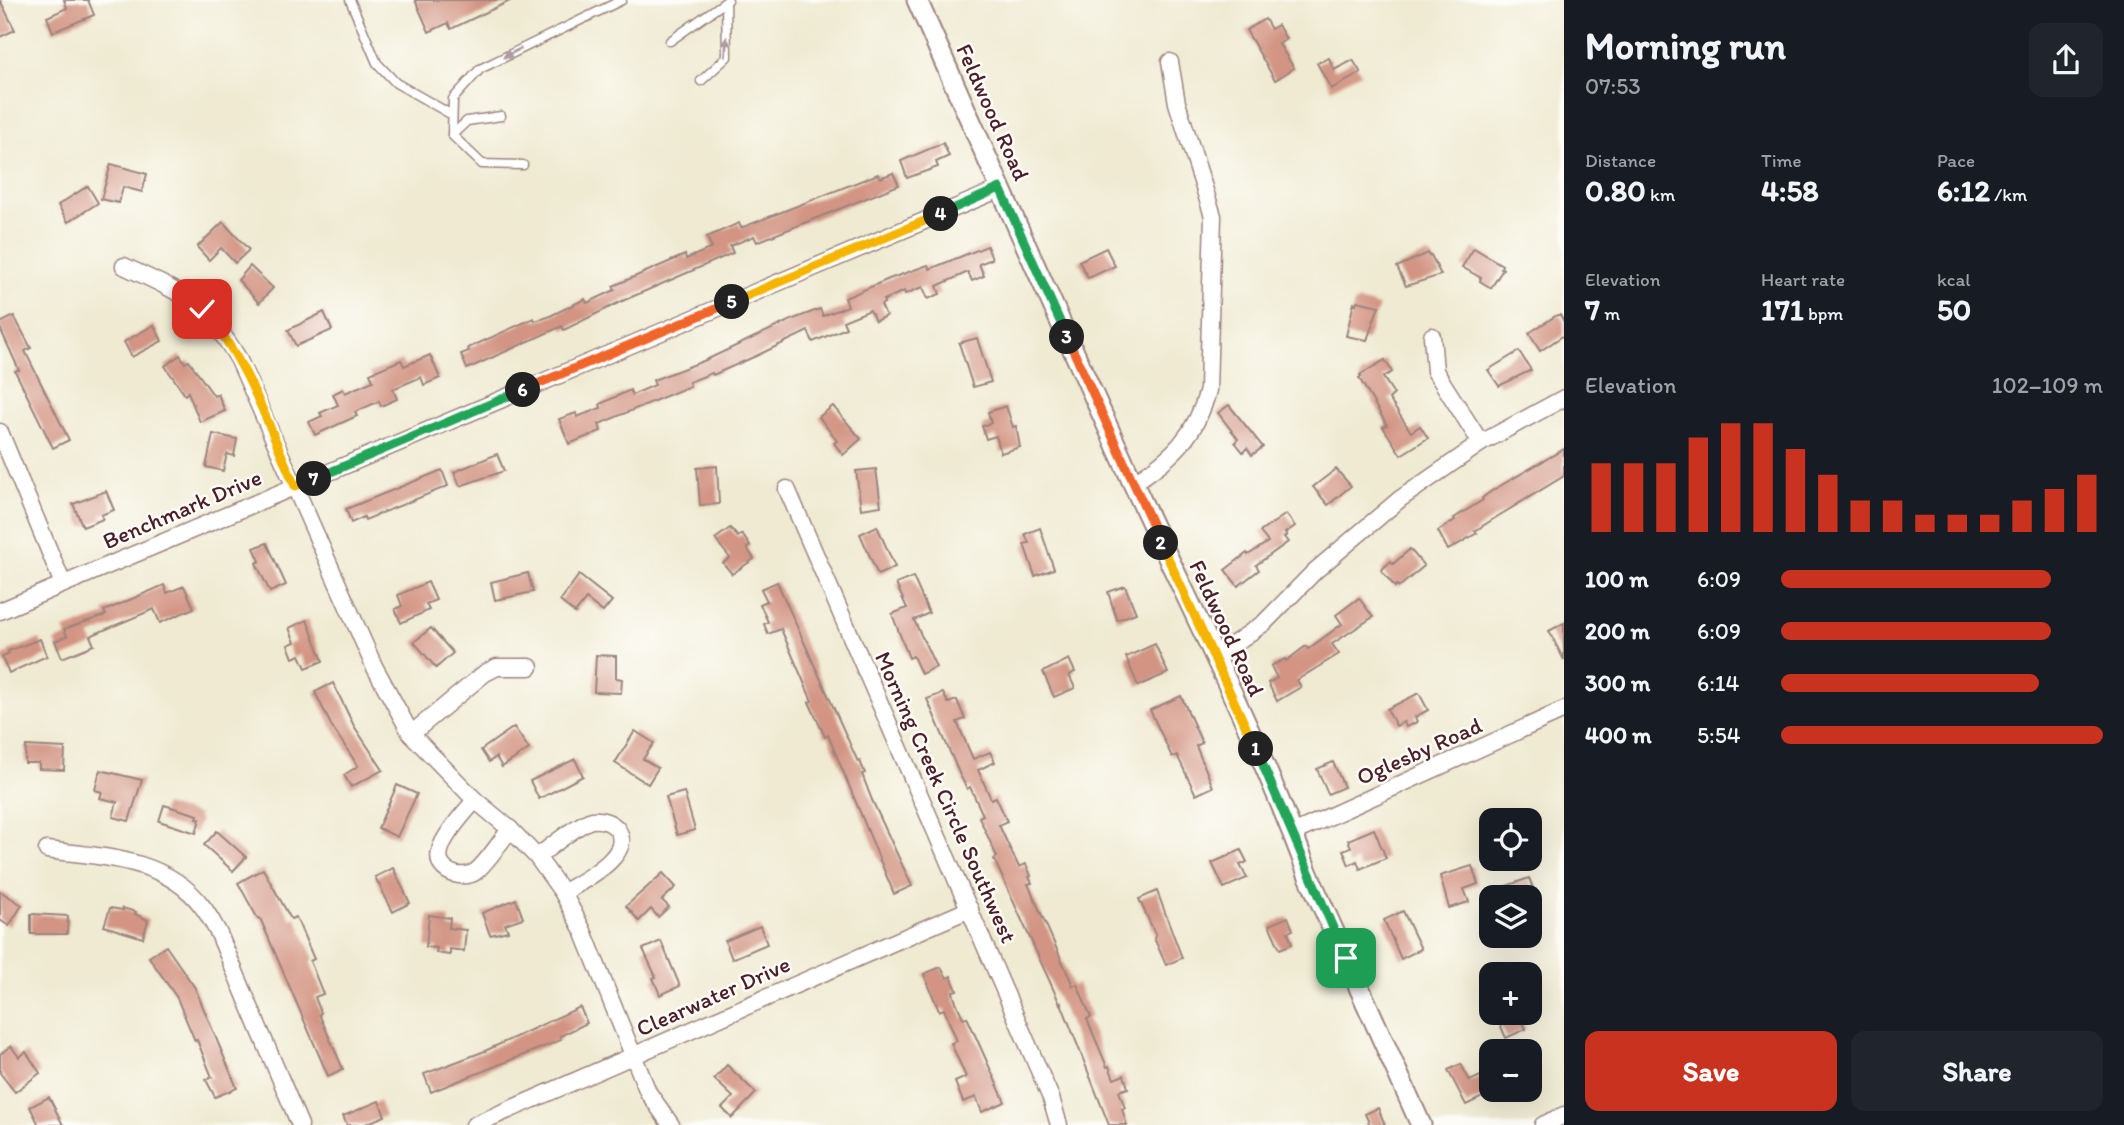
<!DOCTYPE html>
<meta charset="utf-8">
<style>
:root{--surface:#171b24;--page:#20242c;--text:#f1f3f6;--muted:#9ea1a6;--accent:#c8321e}
body{margin:0;font-family:Itim,sans-serif;background:var(--page);color:var(--text);height:100vh;display:flex;flex-direction:column;font-size:26px;white-space:nowrap}
*{box-sizing:border-box;margin:0}
p{font-size:23px;color:var(--muted)}
.icon{flex:none;width:38px;height:38px;fill:none;stroke:currentColor;stroke-width:2;stroke-linecap:round;stroke-linejoin:round}
.map{position:relative;flex:1;overflow:hidden}
.details{display:flex;flex-direction:column;background:var(--surface);width:560px}
.details>*{flex:none}
.buttons{position:absolute;left:1479px;top:808px;display:grid;gap:14px}
.buttons a{display:grid;place-items:center;width:63px;height:63px;border-radius:14px;background:var(--surface);box-shadow:0 7px 28px #0002;font-size:35px}
.pin{position:absolute;display:grid;place-items:center;width:60px;height:60px;color:#fff;margin:-30px;border-radius:14px;box-shadow:0 4px 10px #0006}
.km{position:absolute;width:35px;height:35px;margin:-18px;border-radius:50%;background:#222;color:#fff;font-size:19px;line-height:35px;text-align:center}
.round{display:grid;place-items:center;flex:none;width:74px;height:74px;border-radius:14px;background:var(--page)}
.summary{display:flex;align-items:center;justify-content:space-between;height:119px;padding:0 21px}
h1{font-size:38px;font-weight:700;line-height:52px}
.figures{display:grid;grid-template-columns:repeat(3,1fr);gap:10px;height:119px;padding:7px 21px}
.figures div{display:grid;align-content:center}
.figures b{font-size:30px;font-weight:700}
.figures small{font-size:19px;font-weight:400}
.figures p{font-size:19px}
.chart{height:196px;padding:14px 21px}
.chart p{display:flex;justify-content:space-between}
.chart svg{width:100%;height:126px;margin-top:7px;stroke:var(--accent);stroke-width:6}
.primary-button{display:flex;gap:14px;margin-top:auto;padding:14px 21px}
.primary-button a{flex:1;height:80px;border-radius:14px;background:var(--accent);color:#fff;font-size:28px;font-weight:700;line-height:80px;text-align:center}
.primary-button a+a{background:var(--page);color:var(--text)}
ul{padding:0 21px;list-style:none;font-size:23px}
li{display:grid;grid-template-columns:112px 84px 1fr;align-items:center;height:52px}
li i{height:18px;border-radius:9px;background:var(--accent)}
main{display:flex;flex:1;min-height:0}
.map>svg:first-child{display:block}
.building{fill:#d39483}
.lines{fill:none;stroke-linecap:round;stroke-linejoin:round}
.service-casing{stroke:#9c847e;stroke-width:11}
.minor-casing{stroke:#9c847e;stroke-width:19}
.tertiary-casing{stroke:#9c847e;stroke-width:23}
.service{stroke:#fff;stroke-width:8}
.minor{stroke:#fff;stroke-width:16}
.tertiary{stroke:#fff;stroke-width:19}
.oneway{fill:#ae9aa0}
.split-1-casing{stroke:#fff;stroke-width:14}
.split-2-casing{stroke:#fff;stroke-width:14}
.split-3-casing{stroke:#fff;stroke-width:14}
.split-4-casing{stroke:#fff;stroke-width:14}
.split-5-casing{stroke:#fff;stroke-width:14}
.split-6-casing{stroke:#fff;stroke-width:14}
.split-7-casing{stroke:#fff;stroke-width:14}
.split-8-casing{stroke:#fff;stroke-width:14}
.split-1{stroke:#22a559;stroke-width:9}
.split-2{stroke:#f5b400;stroke-width:9}
.split-3{stroke:#f0652b;stroke-width:9}
.split-4{stroke:#22a559;stroke-width:9}
.split-5{stroke:#f5b400;stroke-width:9}
.split-6{stroke:#f0652b;stroke-width:9}
.split-7{stroke:#22a559;stroke-width:9}
.split-8{stroke:#f5b400;stroke-width:9}
.labels{text-anchor:middle;dominant-baseline:central;stroke-width:5;stroke-linejoin:round;paint-order:stroke}
.street-label{font-size:23px;fill:#4a1f2b;stroke:#fdfcf7}
</style>
<main>
<div class="map">
<svg width="1564" height="1125" viewBox="0 0 1564 1125">
<rect width="100%" height="100%" fill="#fdfcf7"/>
<filter id="ink" filterUnits="userSpaceOnUse"><feTurbulence type="fractalNoise" baseFrequency=".0143" numOctaves="2"/><feDisplacementMap in="SourceGraphic" scale="14" xChannelSelector="R" yChannelSelector="G"/><feConvolveMatrix kernelMatrix="1 2 1 2 8 2 1 2 1" color-interpolation-filters="sRGB"/></filter>
<filter id="wash" filterUnits="userSpaceOnUse"><feTurbulence type="fractalNoise" baseFrequency=".00686" numOctaves="4" result="noise"/><feDisplacementMap in="SourceGraphic" scale="28" xChannelSelector="R" yChannelSelector="G"/><feGaussianBlur stdDeviation="1.57" result="paint"/><feColorMatrix in="noise" values="0 0 0 0 0 0 0 0 0 0 0 0 0 0 0 0 0 1.4 0 .05"/><feComposite in="paint" operator="in"/></filter>
<g filter="url(#wash)">
<rect width="100%" height="100%" fill="#efead1"/>
<g id="blocks">
<g class="building">
<polygon points="0,0 15,30 0,37"/>
<polygon points="64,0 88,0 94,15 53,32 47,17 67,8"/>
<polygon points="415,0 512,0 451,29 448,23 429,32"/>
<polygon points="1265,19 1271,29 1278,25 1286,39 1279,44 1294,68 1275,80 1246,30"/>
<polygon points="1329,58 1334,70 1353,60 1361,73 1331,89 1317,63"/>
<polygon points="943,143 949,156 936,162 938,167 907,178 901,161"/>
<polygon points="111,164 147,174 142,192 123,187 119,203 101,199"/>
<polygon points="893,173 899,185 757,242 754,236 730,246 733,253 620,302 564,330 562,326 467,369 461,354 469,351 468,348 534,318 535,321 548,317 585,299 587,303 615,290 613,286 685,255 686,259 712,248 707,237 739,223 741,228 878,174 880,178"/>
<polygon points="88,186 98,203 68,222 58,205"/>
<polygon points="223,222 249,250 235,263 221,248 209,260 197,247"/>
<polygon points="987,246 992,259 979,264 984,276 972,281 968,272 937,286 940,294 928,299 923,287 905,294 904,291 884,300 884,303 881,305 886,316 875,321 870,310 843,321 846,328 813,342 808,331 756,356 713,375 712,373 689,382 690,386 599,424 601,431 569,444 559,419 576,413 577,417 601,408 600,404 630,390 632,395 655,385 653,380 706,360 791,320 820,309 823,316 848,306 845,298 889,279 928,265 930,269"/>
<polygon points="1106,248 1115,266 1088,278 1079,261"/>
<polygon points="1474,248 1502,265 1501,268 1503,269 1491,288 1480,281 1481,278 1462,267"/>
<polygon points="1428,253 1429,256 1431,255 1441,275 1406,286 1397,267"/>
<polygon points="250,266 273,288 259,303 238,280"/>
<polygon points="1357,301 1379,306 1367,340 1346,336 1354,303 1356,304"/>
<polygon points="324,312 332,330 296,346 288,330"/>
<polygon points="1557,315 1560,315 1564,322 1564,335 1540,351 1529,333"/>
<polygon points="14,316 31,348 25,351 69,440 53,448 15,371 19,370 0,328 0,323"/>
<polygon points="154,325 162,341 132,357 124,342"/>
<polygon points="977,338 991,382 973,387 959,343"/>
<polygon points="1519,351 1531,370 1499,386 1488,370"/>
<polygon points="180,355 185,363 189,361 214,396 218,394 225,411 200,422 188,392 185,395 165,366"/>
<polygon points="430,355 440,378 424,385 421,377 393,389 397,399 381,406 379,401 355,412 357,416 315,435 309,422 322,416 320,413 338,405 333,394 343,389 345,393 373,381 370,373 401,360 404,366"/>
<polygon points="1385,360 1392,372 1383,377 1394,394 1389,399 1411,432 1420,426 1428,438 1401,455 1383,427 1387,425 1359,378 1361,377 1360,375"/>
<polygon points="1229,405 1263,447 1252,455 1247,448 1243,452 1235,442 1238,439 1218,413"/>
<polygon points="833,406 861,439 843,455 834,443 837,441 819,417"/>
<polygon points="1006,406 1013,427 1016,426 1020,447 1001,453 996,436 986,439 982,426 991,423 988,412"/>
<polygon points="213,434 237,439 234,456 227,454 223,471 206,467"/>
<polygon points="1564,449 1564,476 1495,518 1475,531 1477,533 1448,550 1438,531 1455,520 1454,518 1483,500 1482,498 1493,490"/>
<polygon points="497,454 504,471 460,486 454,472"/>
<polygon points="717,466 719,504 700,505 697,468"/>
<polygon points="876,469 881,506 861,509 856,471"/>
<polygon points="1336,469 1351,486 1328,505 1313,487"/>
<polygon points="442,470 448,486 365,520 364,517 351,523 346,509"/>
<polygon points="106,491 114,510 101,515 103,519 83,527 73,504"/>
<polygon points="1286,514 1295,526 1285,533 1287,535 1284,537 1288,542 1256,565 1259,570 1238,586 1225,570 1247,553 1248,555 1268,542 1260,532"/>
<polygon points="877,526 895,567 878,575 860,534"/>
<polygon points="730,528 738,537 742,534 750,546 747,548 754,559 732,574 723,563 730,558 715,539"/>
<polygon points="1040,528 1054,569 1035,576 1024,544 1029,543 1025,534"/>
<polygon points="267,543 286,585 270,592 256,563 260,561 254,548"/>
<polygon points="1410,549 1424,566 1399,587 1397,585 1395,587 1381,570 1391,561 1393,564"/>
<polygon points="528,573 533,592 495,600 491,582"/>
<polygon points="579,575 612,601 603,612 586,599 575,613 560,601"/>
<polygon points="913,577 929,613 914,620 936,667 921,674 913,656 909,658 892,614 907,608 896,584"/>
<polygon points="428,582 436,600 426,604 429,610 401,623 395,609 402,606 398,595"/>
<polygon points="777,582 858,762 860,761 865,773 862,774 872,800 912,886 894,894 828,735 825,737 809,702 812,701 781,629 768,634 764,624 768,622 760,604 767,601 761,589"/>
<polygon points="164,585 167,593 184,586 194,608 160,623 154,609 90,636 94,645 62,658 55,641 67,636 64,629 106,615 104,611"/>
<polygon points="1125,586 1136,613 1117,620 1108,592"/>
<polygon points="1359,598 1373,617 1332,644 1339,654 1297,680 1301,687 1277,701 1268,683 1277,678 1271,666 1285,659 1286,661 1306,646 1308,649 1342,624 1336,615"/>
<polygon points="307,620 323,661 306,668 300,655 293,658 288,645 295,642 289,628"/>
<polygon points="1564,623 1564,660 1549,631"/>
<polygon points="431,628 453,653 436,668 414,642"/>
<polygon points="40,639 47,656 9,673 2,657 9,653 8,651"/>
<polygon points="1155,644 1168,673 1138,686 1126,657"/>
<polygon points="596,655 616,656 616,678 622,679 621,693 594,692"/>
<polygon points="1069,659 1075,672 1069,675 1075,688 1054,697 1043,672"/>
<polygon points="333,683 354,726 383,770 351,787 344,775 358,766 331,725 315,692"/>
<polygon points="943,693 948,703 957,700 965,719 957,722 973,759 990,752 995,762 978,770 991,799 996,797 1007,821 999,825 1011,851 1019,867 1026,864 1031,876 1029,877 1032,883 1028,884 1073,986 1077,984 1091,1017 1087,1019 1107,1067 1109,1066 1114,1079 1124,1075 1128,1088 1119,1091 1125,1108 1122,1109 1127,1125 1109,1125 1061,1003 1060,1004 994,859 997,857 979,817 983,815 970,787 967,789 959,773 927,699"/>
<polygon points="1419,693 1428,710 1415,717 1417,722 1406,727 1404,722 1396,726 1387,709"/>
<polygon points="1181,696 1202,743 1196,746 1213,787 1196,795 1177,755 1172,757 1150,710"/>
<polygon points="514,727 529,749 502,767 496,757 489,762 481,750"/>
<polygon points="635,731 654,743 643,759 658,768 648,784 615,763"/>
<polygon points="26,746 65,748 64,770 39,769 39,763 25,763"/>
<polygon points="575,759 583,776 539,799 530,781"/>
<polygon points="1333,762 1344,787 1328,794 1317,769"/>
<polygon points="100,770 142,780 129,821 113,817 117,802 100,798 102,792 95,790"/>
<polygon points="397,785 417,794 397,837 378,828"/>
<polygon points="684,792 695,830 677,835 666,797"/>
<polygon points="164,805 198,815 197,818 200,819 196,833 159,821"/>
<polygon points="1374,829 1386,858 1360,869 1357,861 1349,865 1343,850 1351,847 1348,840"/>
<polygon points="217,831 246,857 233,871 204,845"/>
<polygon points="1241,850 1247,862 1240,865 1247,878 1224,888 1212,863"/>
<polygon points="1472,866 1478,884 1464,889 1469,902 1449,908 1440,876"/>
<polygon points="393,868 410,903 393,912 375,877"/>
<polygon points="263,869 291,919 296,917 314,959 310,961 323,994 315,997 321,1013 319,1014 343,1069 328,1076 260,918 258,919 238,883"/>
<polygon points="663,873 676,887 662,900 669,907 658,917 651,909 639,921 626,906"/>
<polygon points="1529,878 1536,895 1510,898 1506,886"/>
<polygon points="0,891 22,905 9,926 0,920"/>
<polygon points="1157,891 1182,958 1166,965 1154,938 1156,936 1139,899"/>
<polygon points="516,899 523,918 505,924 508,931 490,935 482,913"/>
<polygon points="110,908 123,910 123,908 136,912 135,914 148,920 143,938 104,926"/>
<polygon points="1403,911 1421,949 1401,959 1384,920"/>
<polygon points="31,914 68,916 67,934 31,934"/>
<polygon points="429,915 450,918 449,928 466,930 464,951 450,949 450,955 436,953 437,948 426,947"/>
<polygon points="1288,917 1293,930 1288,932 1292,944 1280,949 1269,925"/>
<polygon points="760,926 767,944 732,959 725,941"/>
<polygon points="661,941 680,986 660,995 653,978 656,977 643,949"/>
<polygon points="166,946 195,988 237,1088 215,1097 206,1080 212,1077 197,1040 195,1041 177,998 149,957"/>
<polygon points="941,967 947,978 951,976 957,990 953,991 954,997 963,1018 967,1017 1005,1102 982,1112 976,1097 963,1102 955,1082 966,1077 951,1043 957,1041 944,1009 939,1011 924,974"/>
<polygon points="580,1007 587,1023 560,1036 561,1040 431,1092 424,1074 485,1051"/>
<polygon points="1495,1013 1519,1013 1526,1029 1506,1038"/>
<polygon points="11,1046 19,1057 26,1052 40,1073 15,1092 0,1073 0,1054"/>
<polygon points="1461,1064 1470,1081 1491,1071 1491,1093 1466,1105 1448,1070"/>
<polygon points="727,1065 756,1093 732,1118 722,1108 733,1097 714,1079"/>
<polygon points="49,1097 63,1125 39,1125 30,1107"/>
<polygon points="379,1101 385,1116 363,1125 347,1125 343,1116"/>
<polygon points="1378,1108 1385,1125 1370,1125 1365,1114"/>
</g>
</g>
</g>
<g filter="url(#ink)">
<use href="#blocks" fill-opacity="0" stroke="#9c847e" stroke-width="2"/>
<g class="lines">
<defs>
<g id="service">
<polyline points="350,0 377,63 396,83 452,115"/>
<polyline points="670,41 728,0"/>
<polyline points="701,81 727,57 726,2"/>
<polyline points="452,135 467,121 501,116"/>
<polyline points="523,165 482,164 452,135 453,99 480,69 622,0"/>
</g>
<g id="minor">
<path d="M124,266C183,294 203,300 238,358L374,666L411,734L475,800L510,829L537,857L563,893L583,931L648,1092L671,1125"/>
<polyline points="1432,336 1435,371 1481,443"/>
<polyline points="0,432 63,584"/>
<path d="M1133,483C1172,458 1196,436 1208,390L1213,216L1177,103L1170,62"/>
<polyline points="787,489 1051,1098 1059,1125"/>
<polyline points="0,611 1000,189"/>
<polyline points="1215,657 1264,623 1315,571 1400,499 1481,443 1564,398"/>
<polyline points="411,734 485,673 497,667 530,667"/>
<path d="M475,800C462,817 416,860 454,874C460,876 469,876 475,872C485,865 502,840 510,829"/>
<polyline points="1293,833 1564,710"/>
<path d="M47,850C102,857 166,858 202,906C209,915 214,925 219,934L300,1125"/>
<path d="M537,857C548,849 581,822 592,820C601,819 611,822 617,829C636,855 581,881 563,893"/>
<polyline points="474,1125 970,909"/>
<polyline points="1543,1125 1564,1115"/>
</g>
<path id="tertiary" d="M917,0C988,161 1060,323 1133,483C1193,613 1259,740 1308,874L1421,1125"/>
</defs>
<use href="#service" class="service-casing"/>
<use href="#minor" class="minor-casing"/>
<use href="#tertiary" class="tertiary-casing"/>
<use href="#service" class="service"/>
<use href="#minor" class="minor"/>
<use href="#tertiary" class="tertiary"/>
</g>
<defs><path id="oneway-solid" d="M-6-.8H1V-3.2L6.5 0L1 3.2V.8H-6Z" transform="scale(1.75)"/></defs>
<g class="oneway">
<use href="#oneway-solid" transform="translate(726 47) rotate(-87)"/>
<use href="#oneway-solid" transform="translate(512 53) rotate(153)"/>
</g>
</g>
<g class="lines" filter="url(#ink)">
<defs>
<polyline id="split-1" points="1256,749 1346,958"/>
<polyline id="split-2" points="1161,543 1256,749"/>
<polyline id="split-3" points="1067,337 1161,543"/>
<polyline id="split-4" points="941,214 1000,188 1067,337"/>
<polyline id="split-5" points="732,302 941,214"/>
<polyline id="split-6" points="523,390 732,302"/>
<polyline id="split-7" points="314,479 523,390"/>
<path id="split-8" d="M202,309C247,358 268,426 295,486L314,479"/>
</defs>
<use href="#split-1" class="split-1-casing"/>
<use href="#split-2" class="split-2-casing"/>
<use href="#split-3" class="split-3-casing"/>
<use href="#split-4" class="split-4-casing"/>
<use href="#split-5" class="split-5-casing"/>
<use href="#split-6" class="split-6-casing"/>
<use href="#split-7" class="split-7-casing"/>
<use href="#split-8" class="split-8-casing"/>
<use href="#split-1" class="split-1"/>
<use href="#split-2" class="split-2"/>
<use href="#split-3" class="split-3"/>
<use href="#split-4" class="split-4"/>
<use href="#split-5" class="split-5"/>
<use href="#split-6" class="split-6"/>
<use href="#split-7" class="split-7"/>
<use href="#split-8" class="split-8"/>
</g>
<g class="labels">
<g class="street-label">
<text transform="translate(993 112) rotate(66)">Feldwood Road</text>
<text transform="translate(182 509) rotate(-23)">Benchmark Drive</text>
<text transform="translate(1227 628) rotate(65)">Feldwood Road</text>
<text transform="translate(1419 751) rotate(-24)">Oglesby Road</text>
<text transform="translate(946 797) rotate(66)">Morning Creek Circle Southwest</text>
<text transform="translate(713 996) rotate(-24)">Clearwater Drive</text>
</g>
</g>
</svg>
<div class="buttons">
<a><svg class="icon" aria-label="locate" viewBox="0 0 24 24"><circle cx="12" cy="12" r="6"/><path d="M12 2v4M12 18v4M2 12h4M18 12h4"/></svg></a>
<a><svg class="icon" aria-label="layers" viewBox="0 0 24 24"><path d="M12 4l9 5-9 5-9-5zM3 14l9 5 9-5"/></svg></a>
<a>+</a>
<a>−</a>
</div>
<div class="pin" style="left:1346px;top:958px;background:#1e9e55"><svg class="icon" aria-label="arrive" viewBox="0 0 24 24"><path d="M6 21V4h12l-3 4 3 4H6"/></svg></div>
<div class="pin" style="left:202px;top:309px;background:#d93025"><svg class="icon" aria-label="check" viewBox="0 0 24 24"><path d="M5 12l5 5 9-10"/></svg></div>
<b class="km" style="left:1256px;top:749px">1</b>
<b class="km" style="left:1161px;top:543px">2</b>
<b class="km" style="left:1067px;top:337px">3</b>
<b class="km" style="left:941px;top:214px">4</b>
<b class="km" style="left:732px;top:302px">5</b>
<b class="km" style="left:523px;top:390px">6</b>
<b class="km" style="left:314px;top:479px">7</b>
</div>
<section class="details">
<div class="summary"><div><h1>Morning run</h1><p>07:53</p></div><a class="round"><svg class="icon" aria-label="share" viewBox="0 0 24 24"><path d="M12 15V3M7 8l5-5 5 5M5 13v7h14v-7"/></svg></a></div>
<div class="figures">
<div><p>Distance</p><b>0.80<small> km</small></b></div>
<div><p>Time</p><b>4:58</b></div>
<div><p>Pace</p><b>6:12<small> /km</small></b></div>
</div>
<div class="figures">
<div><p>Elevation</p><b>7<small> m</small></b></div>
<div><p>Heart rate</p><b>171<small> bpm</small></b></div>
<div><p>kcal</p><b>50</b></div>
</div>
<div class="chart"><p><span>Elevation</span>102–109 m</p>
<svg viewBox="0 0 160 44" preserveAspectRatio="none"><path d="M5 44V20M15 44V20M25 44V20M35 44V11M45 44V6M55 44V6M65 44V15M75 44V24M85 44V33M95 44V33M105 44V38M115 44V38M125 44V38M135 44V33M145 44V29M155 44V24"/></svg>
</div>
<ul>
<li><b>100 m</b>6:09<i style="width:84%"></i></li>
<li><b>200 m</b>6:09<i style="width:84%"></i></li>
<li><b>300 m</b>6:14<i style="width:80%"></i></li>
<li><b>400 m</b>5:54<i style="width:100%"></i></li>
</ul>
<div class="primary-button"><a>Save</a><a>Share</a></div>
</section>
</main>
